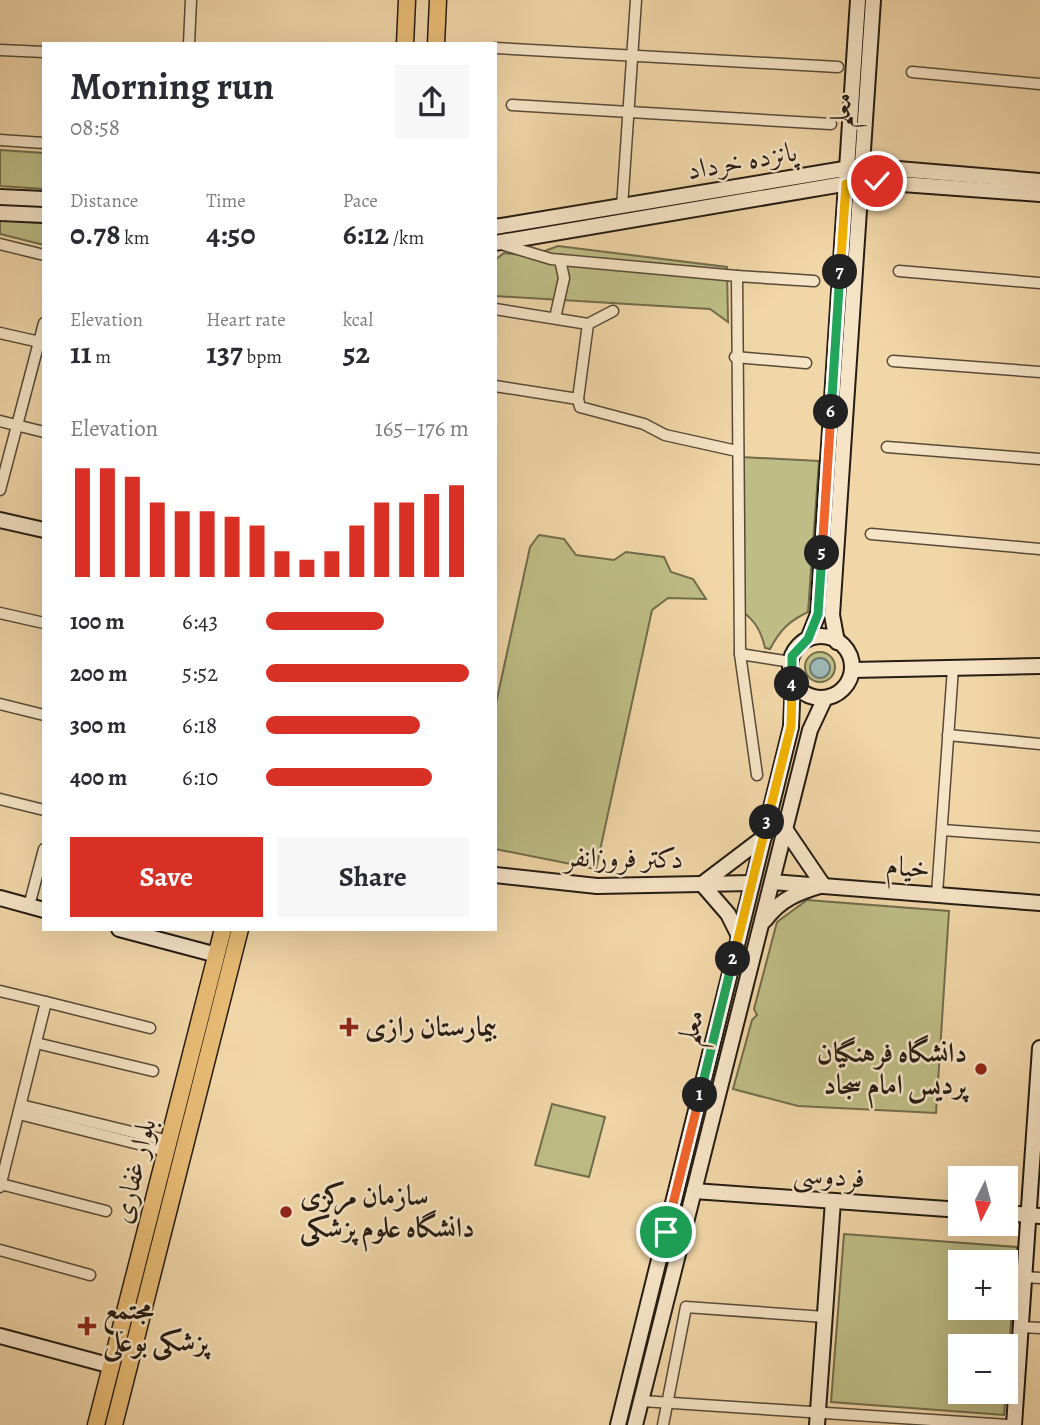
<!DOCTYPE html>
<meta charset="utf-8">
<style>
:root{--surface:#fff;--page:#f7f7f7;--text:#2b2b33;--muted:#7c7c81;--accent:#d93025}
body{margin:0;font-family:Alegreya,Amiri,serif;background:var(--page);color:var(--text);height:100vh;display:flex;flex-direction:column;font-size:26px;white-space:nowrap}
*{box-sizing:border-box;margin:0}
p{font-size:23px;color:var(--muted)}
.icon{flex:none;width:38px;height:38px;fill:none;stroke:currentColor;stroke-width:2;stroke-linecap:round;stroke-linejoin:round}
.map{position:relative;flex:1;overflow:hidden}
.side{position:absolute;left:42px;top:42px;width:455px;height:889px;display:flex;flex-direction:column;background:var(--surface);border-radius:0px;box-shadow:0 7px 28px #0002}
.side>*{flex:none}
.needle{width:46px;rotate:186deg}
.fabs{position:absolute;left:948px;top:1166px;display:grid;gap:14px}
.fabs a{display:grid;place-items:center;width:70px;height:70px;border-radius:0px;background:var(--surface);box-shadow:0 7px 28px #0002;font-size:35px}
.pin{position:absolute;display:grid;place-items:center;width:60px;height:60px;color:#fff;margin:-30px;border:4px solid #fff;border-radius:50%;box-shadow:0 2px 7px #0007}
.km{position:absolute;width:35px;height:35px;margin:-18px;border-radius:50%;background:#222;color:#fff;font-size:19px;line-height:35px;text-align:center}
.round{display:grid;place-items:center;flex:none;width:74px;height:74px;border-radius:0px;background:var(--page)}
.headline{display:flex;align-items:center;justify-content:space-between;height:119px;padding:0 28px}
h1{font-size:38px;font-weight:700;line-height:52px}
.metrics{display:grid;grid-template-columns:repeat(3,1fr);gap:10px;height:119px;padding:7px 28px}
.metrics div{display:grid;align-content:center}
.metrics b{font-size:30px;font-weight:700}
.metrics small{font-size:19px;font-weight:400}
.metrics p{font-size:19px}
.chart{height:196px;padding:14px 28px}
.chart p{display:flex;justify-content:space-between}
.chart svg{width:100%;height:126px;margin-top:7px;stroke:var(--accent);stroke-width:6}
.cta{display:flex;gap:14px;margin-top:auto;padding:14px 28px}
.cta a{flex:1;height:80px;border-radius:0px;background:var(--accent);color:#fff;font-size:28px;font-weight:700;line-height:80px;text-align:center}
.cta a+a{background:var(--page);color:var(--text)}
ul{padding:0 28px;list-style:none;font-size:23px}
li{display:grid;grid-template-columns:112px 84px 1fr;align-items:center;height:52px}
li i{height:18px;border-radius:9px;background:var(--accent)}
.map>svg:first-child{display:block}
.green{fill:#bebd85;stroke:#726c4c;stroke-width:2;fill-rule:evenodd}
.water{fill:#9eb7b2;stroke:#6e7972;stroke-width:2}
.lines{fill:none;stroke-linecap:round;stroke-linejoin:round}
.street-casing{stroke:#584a38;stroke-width:13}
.secondary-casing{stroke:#251c13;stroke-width:18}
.primary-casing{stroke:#251c13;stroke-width:19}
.street{stroke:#f6e4c6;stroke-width:10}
.secondary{stroke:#f6e4c6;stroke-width:14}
.primary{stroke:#e8bb74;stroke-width:16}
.split-1-casing{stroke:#fff;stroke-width:14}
.split-2-casing{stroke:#fff;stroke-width:14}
.split-3-casing{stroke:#fff;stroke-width:14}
.split-4-casing{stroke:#fff;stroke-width:14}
.split-5-casing{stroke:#fff;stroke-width:14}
.split-6-casing{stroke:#fff;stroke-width:14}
.split-7-casing{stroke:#fff;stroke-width:14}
.split-8-casing{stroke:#fff;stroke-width:14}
.split-1{stroke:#f0652b;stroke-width:9}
.split-2{stroke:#22a559;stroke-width:9}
.split-3{stroke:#f5b400;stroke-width:9}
.split-4{stroke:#f5b400;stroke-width:9}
.split-5{stroke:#22a559;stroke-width:9}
.split-6{stroke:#f0652b;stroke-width:9}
.split-7{stroke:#22a559;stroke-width:9}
.split-8{stroke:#f5b400;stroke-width:9}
.poi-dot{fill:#8f2418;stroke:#f6e4c6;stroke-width:2.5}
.labels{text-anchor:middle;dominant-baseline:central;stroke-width:5;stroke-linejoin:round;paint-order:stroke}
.street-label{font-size:28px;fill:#251c13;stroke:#f6e4c6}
.poi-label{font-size:28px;font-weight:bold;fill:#251c13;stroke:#f6e4c6;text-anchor:start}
</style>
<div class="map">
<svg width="1040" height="1425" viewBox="0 0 1040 1425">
<rect width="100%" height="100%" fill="#f1d6a8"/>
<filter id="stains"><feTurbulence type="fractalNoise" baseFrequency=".00286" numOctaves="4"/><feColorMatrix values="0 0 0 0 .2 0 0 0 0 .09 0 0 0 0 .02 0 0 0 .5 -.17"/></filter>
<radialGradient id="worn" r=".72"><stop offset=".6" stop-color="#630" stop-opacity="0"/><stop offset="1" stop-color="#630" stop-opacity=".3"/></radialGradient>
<g class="green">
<polygon points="0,150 44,153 44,189 0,186"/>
<polygon points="0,220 44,223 44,245 0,234"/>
<polygon points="558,246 727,267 728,322 710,309 495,296 495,260 504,253 531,256"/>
<path d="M741,457L819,461L808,612C789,621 780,630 770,649L765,648C761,631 756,622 742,611Z"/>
<polygon points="539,535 564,539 576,555 614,560 626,552 664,557 671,572 693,579 706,599 668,598 652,610 596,869 495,849 495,708 530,547"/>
<circle cx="820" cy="667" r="15"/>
<polygon points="807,900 949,911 936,1113 798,1106 733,1089 752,1020 757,1015 754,1009 777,922"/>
<polygon points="552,1104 605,1117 589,1177 535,1165"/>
<path d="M844,1234L1017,1247L1006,1387V1346H961V1391H1006L1004,1415L831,1402ZM961,1262H1006V1307H961Z"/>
</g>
<circle class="water" cx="820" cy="668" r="10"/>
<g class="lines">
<defs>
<g id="street">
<polyline points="189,44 191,0"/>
<polyline points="495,48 838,67"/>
<polyline points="0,50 44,52"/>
<polyline points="912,72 1040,84"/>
<polyline points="512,105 831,124"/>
<polyline points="0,140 44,143"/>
<polyline points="622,207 636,0"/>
<polyline points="0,244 44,255"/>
<polyline points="501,244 551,259 737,276 740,654 791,662"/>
<polyline points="899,271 1040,283"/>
<polyline points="737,276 814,281"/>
<polyline points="495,309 588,324 613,311"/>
<polyline points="555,318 564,278 560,260"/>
<polyline points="588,324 578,399 580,407 644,424 665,435 737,451"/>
<polyline points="0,333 44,343"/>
<polyline points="735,357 806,363"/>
<polyline points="893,361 1040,372"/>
<polyline points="495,386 578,399"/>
<polyline points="0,421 44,432"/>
<polyline points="887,447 1040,459"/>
<polyline points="0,490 44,323"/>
<polyline points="871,534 1040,549"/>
<polyline points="0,613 44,623"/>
<polyline points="740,654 757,775"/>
<polyline points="0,704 44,715"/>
<polyline points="948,735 1040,744"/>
<polyline points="0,799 44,810"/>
<polyline points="942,830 1040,837"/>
<polyline points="937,894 953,668"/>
<polyline points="29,906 44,849"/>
<polyline points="0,991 46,1002 0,1187"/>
<polyline points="46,1002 150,1028"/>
<polyline points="36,1043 153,1071"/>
<polyline points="21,1105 169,1141"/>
<polyline points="19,1114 166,1151"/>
<polyline points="1,1184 106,1211"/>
<polyline points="0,1250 90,1275"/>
<polyline points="1024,1277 1040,1278"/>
<polyline points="1021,1327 1040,1328"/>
<polyline points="642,1401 1008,1425"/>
<polyline points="663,1425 686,1307 825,1317"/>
</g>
<g id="secondary">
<polyline points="0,197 44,199"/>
<polyline points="0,213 44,215"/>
<polyline points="495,227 862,166 1040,181"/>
<polyline points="495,243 861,181 1040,194"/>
<polyline points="0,520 44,530"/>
<circle cx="821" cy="667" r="31"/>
<polyline points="808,639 818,614 858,0"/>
<polyline points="837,642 832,615 873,0"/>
<polyline points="852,670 1040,666"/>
<polyline points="495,875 597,886 752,883"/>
<polyline points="772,882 1040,903"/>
<polyline points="0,898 44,910"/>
<path d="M765,920C780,899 799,892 823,885L785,829"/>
<polyline points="119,929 217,955"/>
<polyline points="739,936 728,914 702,884 764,837"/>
<polyline points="694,1191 961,1210"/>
<polyline points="1006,1213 1040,1216"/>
<polyline points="0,1336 112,1366"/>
<polyline points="618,1425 791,727 793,680"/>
<polyline points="635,1425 810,730 825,698"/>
<polyline points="817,1425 833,1201"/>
<polyline points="1014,1425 1040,1048"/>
</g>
<g id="primary">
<polyline points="405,44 407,0"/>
<polyline points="436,44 438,0"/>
<polyline points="96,1425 223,929"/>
<polyline points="114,1425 240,929"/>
</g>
</defs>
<use href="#street" class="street-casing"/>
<use href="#secondary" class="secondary-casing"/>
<use href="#primary" class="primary-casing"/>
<use href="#street" class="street"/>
<use href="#secondary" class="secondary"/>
<use href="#primary" class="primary"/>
</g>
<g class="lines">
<defs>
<polyline id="split-1" points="666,1232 700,1095"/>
<polyline id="split-2" points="700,1095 733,959"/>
<polyline id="split-3" points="733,959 767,822"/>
<polyline id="split-4" points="767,822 791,726 792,684"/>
<polyline id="split-5" points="792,684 792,656 808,639 818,614 822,553"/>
<polyline id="split-6" points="822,553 831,412"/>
<polyline id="split-7" points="831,412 840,272"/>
<polyline id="split-8" points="840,272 846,184 877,181"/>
</defs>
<use href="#split-1" class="split-1-casing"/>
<use href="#split-2" class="split-2-casing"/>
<use href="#split-3" class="split-3-casing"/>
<use href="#split-4" class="split-4-casing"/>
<use href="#split-5" class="split-5-casing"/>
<use href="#split-6" class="split-6-casing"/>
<use href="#split-7" class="split-7-casing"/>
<use href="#split-8" class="split-8-casing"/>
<use href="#split-1" class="split-1"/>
<use href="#split-2" class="split-2"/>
<use href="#split-3" class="split-3"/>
<use href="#split-4" class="split-4"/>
<use href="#split-5" class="split-5"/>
<use href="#split-6" class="split-6"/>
<use href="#split-7" class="split-7"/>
<use href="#split-8" class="split-8"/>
</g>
<g class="poi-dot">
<path d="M345.5 1016.5h7v7h7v7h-7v7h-7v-7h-7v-7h7z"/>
<circle cx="981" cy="1069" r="7"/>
<circle cx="286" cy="1212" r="7"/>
<path d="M83.5 1315.5h7v7h7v7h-7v7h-7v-7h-7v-7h7z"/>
</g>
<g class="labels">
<g class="street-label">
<text transform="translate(841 110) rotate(-86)">معلم</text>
<text transform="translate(742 161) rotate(-10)">پانزده خرداد</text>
<text transform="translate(624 858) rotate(1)">دکتر فروزانفر</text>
<text transform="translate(908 867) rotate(5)">خیام</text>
<text transform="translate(691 1027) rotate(-76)">معلم</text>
<text transform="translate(134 1171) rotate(-76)">بلوار غفاری</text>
<text transform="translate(829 1176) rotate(4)">فردوسی</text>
</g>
<g class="poi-label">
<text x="365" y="1027">بیمارستان رازی</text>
<text x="967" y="1053" text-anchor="end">دانشگاه فرهنگیان<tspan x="967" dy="32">پردیس امام سجاد</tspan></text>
<text x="300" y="1196">سازمان مرکزی<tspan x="300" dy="32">دانشگاه علوم پزشکی</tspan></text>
<text x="103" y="1310">مجتمع<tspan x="103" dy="32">پزشکی بوعلی</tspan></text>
</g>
</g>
<rect width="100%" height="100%" filter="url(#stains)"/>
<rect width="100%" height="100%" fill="url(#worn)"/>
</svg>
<div class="fabs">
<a><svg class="needle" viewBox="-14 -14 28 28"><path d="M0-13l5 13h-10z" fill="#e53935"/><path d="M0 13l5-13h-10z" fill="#7c7c81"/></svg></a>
<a>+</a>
<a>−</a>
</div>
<div class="pin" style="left:666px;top:1232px;background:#1e9e55"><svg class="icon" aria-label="arrive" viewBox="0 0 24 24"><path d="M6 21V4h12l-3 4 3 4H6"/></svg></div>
<div class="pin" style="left:877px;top:181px;background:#d93025"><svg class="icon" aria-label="check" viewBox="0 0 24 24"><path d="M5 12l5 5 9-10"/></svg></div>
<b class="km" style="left:700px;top:1095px">1</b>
<b class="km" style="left:733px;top:959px">2</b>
<b class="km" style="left:767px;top:822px">3</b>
<b class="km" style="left:792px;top:684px">4</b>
<b class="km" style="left:822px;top:553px">5</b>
<b class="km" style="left:831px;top:412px">6</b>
<b class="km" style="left:840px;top:272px">7</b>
<section class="side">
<div class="headline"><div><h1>Morning run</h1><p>08:58</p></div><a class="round"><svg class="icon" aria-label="share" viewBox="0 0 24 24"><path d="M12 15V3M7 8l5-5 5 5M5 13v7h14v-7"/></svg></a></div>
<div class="metrics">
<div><p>Distance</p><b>0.78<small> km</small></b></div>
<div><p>Time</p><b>4:50</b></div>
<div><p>Pace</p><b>6:12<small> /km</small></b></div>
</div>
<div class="metrics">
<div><p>Elevation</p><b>11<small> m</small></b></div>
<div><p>Heart rate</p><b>137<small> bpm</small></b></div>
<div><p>kcal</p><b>52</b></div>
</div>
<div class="chart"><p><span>Elevation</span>165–176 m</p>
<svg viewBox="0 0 160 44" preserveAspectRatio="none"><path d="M5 44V6M15 44V6M25 44V9M35 44V18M45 44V21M55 44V21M65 44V23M75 44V26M85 44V35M95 44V38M105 44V35M115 44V26M125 44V18M135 44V18M145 44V15M155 44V12"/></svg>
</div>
<ul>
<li><b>100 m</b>6:43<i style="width:58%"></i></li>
<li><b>200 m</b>5:52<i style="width:100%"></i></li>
<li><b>300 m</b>6:18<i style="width:76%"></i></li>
<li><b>400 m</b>6:10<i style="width:82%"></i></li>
</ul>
<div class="cta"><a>Save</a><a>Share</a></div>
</section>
</div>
